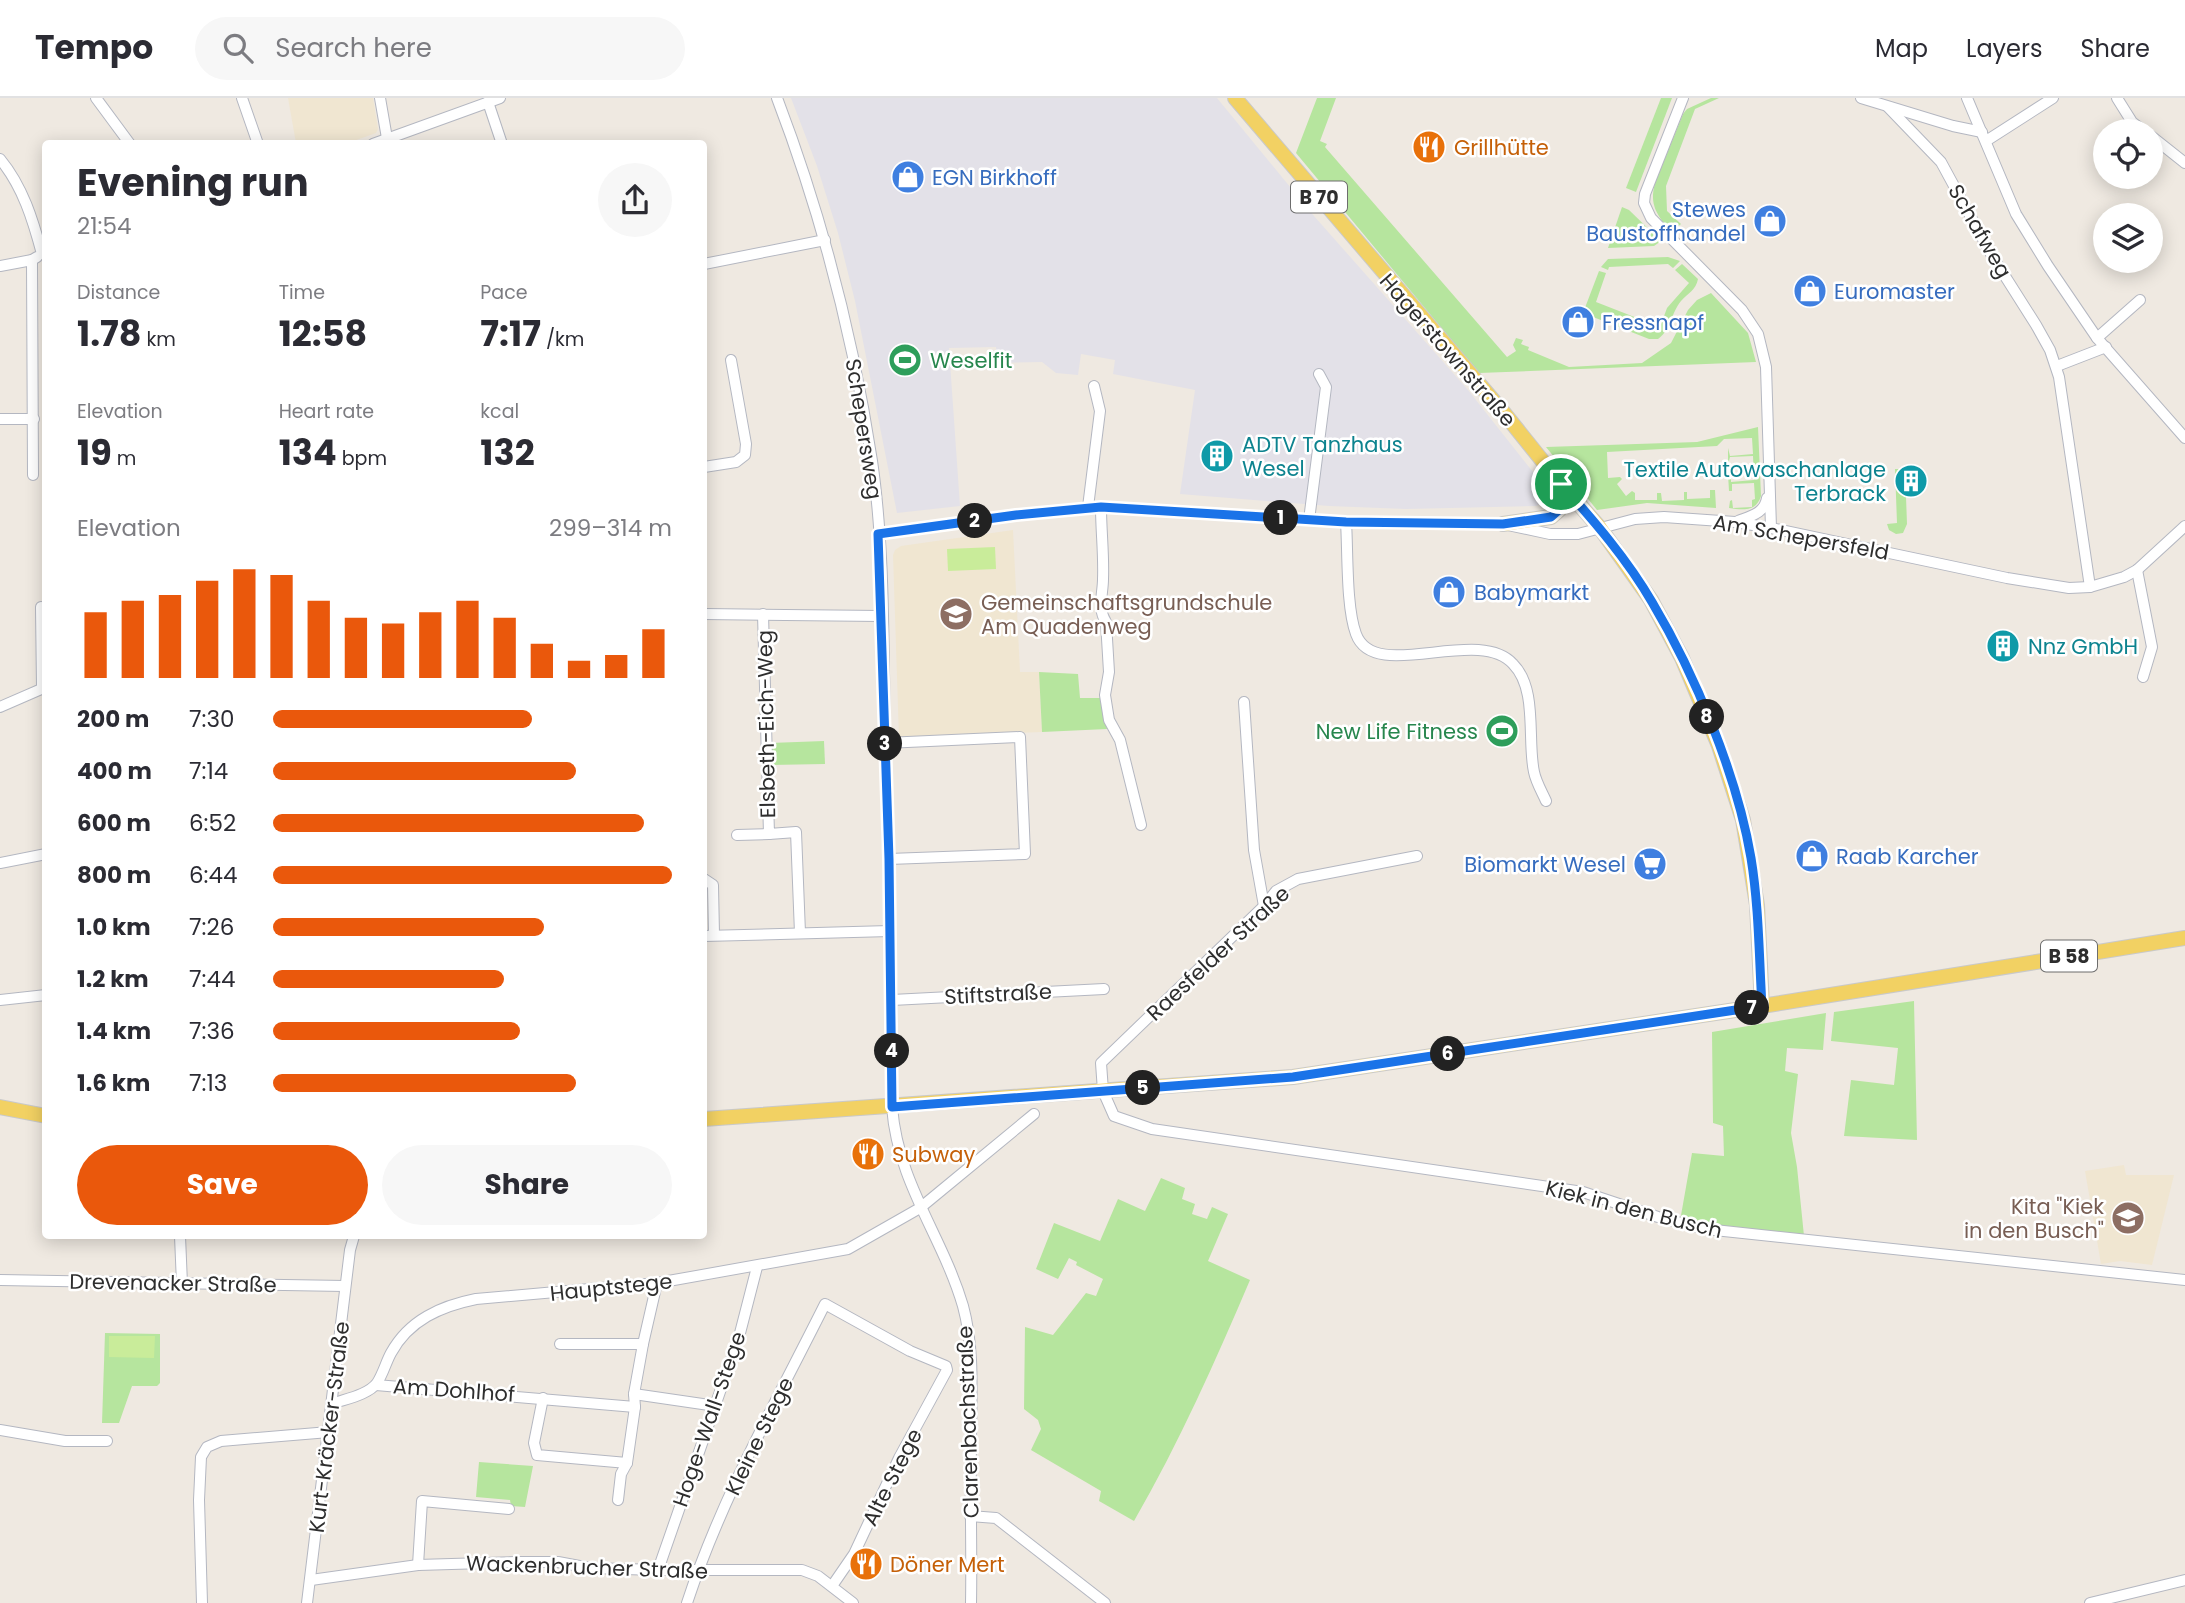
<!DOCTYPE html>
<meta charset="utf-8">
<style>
:root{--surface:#fff;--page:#f7f7f7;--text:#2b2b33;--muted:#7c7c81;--line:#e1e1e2;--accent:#ea580c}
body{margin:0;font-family:Poppins,sans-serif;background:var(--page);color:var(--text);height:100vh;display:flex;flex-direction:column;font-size:26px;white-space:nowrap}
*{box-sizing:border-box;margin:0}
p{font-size:23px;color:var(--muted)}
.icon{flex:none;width:38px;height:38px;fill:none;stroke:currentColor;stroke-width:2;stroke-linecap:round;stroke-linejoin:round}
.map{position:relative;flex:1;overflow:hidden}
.details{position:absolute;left:42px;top:42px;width:665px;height:1099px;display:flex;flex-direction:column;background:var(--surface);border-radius:7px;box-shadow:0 4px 18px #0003}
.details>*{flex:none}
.tools{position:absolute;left:2093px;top:21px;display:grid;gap:14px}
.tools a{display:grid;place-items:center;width:70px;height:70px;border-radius:50%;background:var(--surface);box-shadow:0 4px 18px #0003;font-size:35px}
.pin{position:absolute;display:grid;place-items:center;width:60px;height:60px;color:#fff;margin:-30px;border:4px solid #fff;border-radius:50%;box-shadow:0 2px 7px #0007}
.km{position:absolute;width:35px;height:35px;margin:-18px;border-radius:50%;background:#222;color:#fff;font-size:19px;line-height:35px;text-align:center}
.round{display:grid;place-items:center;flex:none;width:74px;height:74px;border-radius:37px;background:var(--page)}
.headline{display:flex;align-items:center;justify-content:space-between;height:119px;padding:0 35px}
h1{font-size:38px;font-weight:700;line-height:52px}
.figures{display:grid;grid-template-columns:repeat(3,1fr);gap:10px;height:119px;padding:7px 35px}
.figures div{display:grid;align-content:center}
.figures b{font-size:35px;font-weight:700}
.figures small{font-size:19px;font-weight:400}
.figures p{font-size:19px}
.chart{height:196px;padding:14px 35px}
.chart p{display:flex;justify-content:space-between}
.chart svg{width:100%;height:126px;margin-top:7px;stroke:var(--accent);stroke-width:6}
.button{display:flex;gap:14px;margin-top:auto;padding:14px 35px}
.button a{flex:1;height:80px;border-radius:42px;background:var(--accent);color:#fff;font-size:28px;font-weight:700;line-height:80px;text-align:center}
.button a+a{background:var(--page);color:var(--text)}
ul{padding:0 35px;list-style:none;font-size:23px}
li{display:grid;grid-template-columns:112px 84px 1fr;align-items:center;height:52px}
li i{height:18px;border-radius:9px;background:var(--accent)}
header{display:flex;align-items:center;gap:42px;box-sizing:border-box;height:98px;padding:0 35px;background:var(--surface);border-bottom:2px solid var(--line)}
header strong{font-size:33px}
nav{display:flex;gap:38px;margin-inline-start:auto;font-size:24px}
.search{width:490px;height:63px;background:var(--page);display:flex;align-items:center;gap:18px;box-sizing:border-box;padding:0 24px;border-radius:38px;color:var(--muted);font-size:26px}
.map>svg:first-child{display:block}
.industrial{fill:#e3e1e8}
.education{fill:#f0e6d1}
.green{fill:#b6e59e}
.pitch{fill:#c9ec9a}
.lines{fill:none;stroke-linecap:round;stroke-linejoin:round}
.minor-casing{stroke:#b4b7c1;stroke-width:12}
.major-casing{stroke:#c9c9c9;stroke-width:16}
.minor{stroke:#fff;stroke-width:10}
.major{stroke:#f2d163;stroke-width:14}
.route-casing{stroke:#fff;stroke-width:14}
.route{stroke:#1a73e8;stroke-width:9}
.labels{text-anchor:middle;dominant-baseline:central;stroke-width:5;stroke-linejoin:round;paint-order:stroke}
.shield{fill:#fff;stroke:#6d6d6d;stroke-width:2}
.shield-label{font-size:19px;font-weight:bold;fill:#2e2e2e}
.food-label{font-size:21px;fill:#c56008;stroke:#fff;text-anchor:start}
.shop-label{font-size:21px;fill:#366cbe;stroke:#fff;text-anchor:start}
.street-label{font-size:21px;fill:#2e2e2e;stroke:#fff}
.leisure-label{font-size:21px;fill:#27864d;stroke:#fff;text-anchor:start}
.culture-label{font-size:21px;fill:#0d838f;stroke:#fff;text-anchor:start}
.education-label{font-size:21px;fill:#785e54;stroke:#fff;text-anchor:start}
</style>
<header>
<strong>Tempo</strong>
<div class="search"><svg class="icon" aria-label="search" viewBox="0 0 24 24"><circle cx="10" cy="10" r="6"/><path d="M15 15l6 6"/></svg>Search here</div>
<nav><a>Map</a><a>Layers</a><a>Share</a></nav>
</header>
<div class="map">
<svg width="2185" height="1505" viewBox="0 0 2185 1505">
<rect width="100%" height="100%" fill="#efe9e1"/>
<polygon class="industrial" points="791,0 1217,0 1314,118 1468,292 1548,393 1547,402 1536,408 1406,411 1329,408 1180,396 1195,292 1113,276 1115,262 1081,256 1078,277 1056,275 1042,264 998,265 996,249 949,250 960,408 897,415 855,203 838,135 817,68"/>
<g class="education">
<polygon points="288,0 373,0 378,31 376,35 348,45 296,45"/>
<polygon points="1013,432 1020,574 1039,574 1042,634 899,640 893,457 895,452 901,448"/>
<polygon points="2124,1067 2126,1077 2174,1077 2152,1167 2120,1163 2101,1166 2085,1073"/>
</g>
<g class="green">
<polygon points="1317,0 1336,0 1320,43 1327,46 1325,49 1507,259 1516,253 1513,247 1516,240 1523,242 1521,246 1529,249 1528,252 1569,269 1642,265 1671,245 1688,212 1697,202 1711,195 1748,235 1756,264 1479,275 1296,55"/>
<polygon points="1661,0 1672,0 1636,94 1626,90"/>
<path d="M1711,0H1719L1695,11L1666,88L1667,113L1681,126L1671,134C1657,117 1649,107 1655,85L1683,16L1687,11Z"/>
<polygon points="1622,109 1629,112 1661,143 1654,148 1608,150"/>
<polygon points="1668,159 1680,163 1673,170 1668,166 1609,169 1608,172 1601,169 1608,161"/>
<path d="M1682,166L1698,181C1696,192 1688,195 1681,203C1671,215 1671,232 1658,241H1649L1583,215L1599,173L1606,175L1596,204L1660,229L1667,210L1689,185L1675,172Z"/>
<path d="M1758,329L1761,398C1756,414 1743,412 1729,410L1730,403L1732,402L1733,410L1752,409V402L1755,401L1754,385L1732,386V393H1729L1728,376H1731V384L1754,382L1753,358L1730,359L1728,367V350L1730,358L1753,356L1752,340L1724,341L1717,348L1607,354L1608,380L1620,379L1622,381L1617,386L1626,398L1632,393L1635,395V402H1657V395H1661L1662,403L1684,402V394H1687V401L1710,400V392H1715L1716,410L1647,405L1597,412L1546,349L1697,344Z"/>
<polygon points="1895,371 1905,371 1907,426 1903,435 1896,436 1889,432 1887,426 1897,425"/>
<polygon points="1039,574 1078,576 1080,600 1100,600 1107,631 1042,634"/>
<polygon points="824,643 825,666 770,667 770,645"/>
<polygon points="1914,903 1917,1042 1844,1038 1851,982 1894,987 1898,950 1831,943 1834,914"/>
<polygon points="1826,915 1823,952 1787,950 1785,973 1798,976 1791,1035 1797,1069 1804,1138 1680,1123 1692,1055 1724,1058 1723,1028 1713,1025 1712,934"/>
<path d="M1161,1080L1185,1090L1182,1101L1195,1106L1192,1116L1207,1121L1212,1109L1228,1116L1208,1163L1250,1182C1215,1264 1179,1345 1134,1423L1099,1403L1101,1393L1031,1352L1041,1331L1038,1322L1024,1311L1025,1229L1053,1237L1086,1195L1096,1198L1103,1181L1076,1167L1077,1164L1069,1160L1058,1181L1036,1171L1054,1125L1100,1143L1118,1101L1145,1113Z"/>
<polygon points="105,1235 160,1236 160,1285 157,1288 132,1288 119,1325 102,1325"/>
<polygon points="479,1364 533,1368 525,1409 511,1408 510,1402 476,1399"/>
</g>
<g class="pitch">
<polygon points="995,449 996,471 948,473 947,451"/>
<polygon points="109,1238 155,1238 154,1260 109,1259"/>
</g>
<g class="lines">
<defs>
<g id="minor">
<polyline points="96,0 130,46"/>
<polyline points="242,0 258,46"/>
<polyline points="380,0 388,46"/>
<path d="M777,0C822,118 853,239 872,363C885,452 883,549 885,638C888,762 893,885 892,1009C898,1086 942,1137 963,1208C975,1252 971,1300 971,1345C970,1399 972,1452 971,1505"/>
<polyline points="1683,0 1645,96 1644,105 1651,120 1742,212 1758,236 1766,269 1771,430"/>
<polyline points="1861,0 1953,28 1982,34"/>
<polyline points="1967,0 2016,116 2048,168 2097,240 2185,340"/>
<polyline points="2117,0 2132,24 2144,33"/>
<polyline points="488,4 502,46"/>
<polyline points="1888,9 1941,64 1991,156 2036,227 2050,252 2059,279 2090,489"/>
<polyline points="2151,38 2185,65"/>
<polyline points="1986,43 2053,0"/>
<polyline points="373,46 500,0"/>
<path d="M0,61C23,89 33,122 42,156"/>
<polyline points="32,162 33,377"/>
<polyline points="704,166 825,142"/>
<polyline points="0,168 32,162 37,159"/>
<polyline points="2097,240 2140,202"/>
<polyline points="2057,268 2106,249"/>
<polyline points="0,321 34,321"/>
<polyline points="704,369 736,364 745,357 746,346 731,262"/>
<polyline points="1088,409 1100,313 1094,288"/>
<path d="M1101,409C1101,433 1104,457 1103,481C1103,496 1097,510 1106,524L1109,574L1105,597L1109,622L1120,642L1141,727"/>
<polyline points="1309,422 1326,289 1319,276"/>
<path d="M1738,423C1751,418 1765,415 1767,400"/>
<path d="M1346,424C1348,454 1346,509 1356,536C1374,586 1478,527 1513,566C1538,591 1527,642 1534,674C1536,684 1542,694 1546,703"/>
<polyline points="879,436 1016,417 1101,409 1346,424 1503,426 1550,436 1578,436 1635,421 1664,419 1735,424 1771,430 2007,480 2069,490 2090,489 2124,479 2137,472 2185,428"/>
<polyline points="2137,472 2152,549 2143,579"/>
<polyline points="41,509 42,590"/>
<polyline points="704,516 881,518"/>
<polyline points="763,516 769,736 796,734 800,835"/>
<polyline points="1244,604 1254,752 1264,808"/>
<polyline points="0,609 46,589"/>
<polyline points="885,645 1020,639 1025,756 889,761"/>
<polyline points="737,737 769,736"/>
<polyline points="1417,758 1298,781 1276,793 1264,808 1101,965 1103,993 1114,1018 1152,1031 1583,1094 1658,1119 1705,1131 2185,1182"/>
<polyline points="0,765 46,756"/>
<polyline points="704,781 713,787 714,837"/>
<polyline points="704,838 890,833"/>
<polyline points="0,902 46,897"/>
<polyline points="892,902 1104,891"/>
<polyline points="180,1138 182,1186"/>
<polyline points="0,1182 345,1188"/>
<polyline points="560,1246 643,1246"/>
<polyline points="376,1287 635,1309"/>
<polyline points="634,1296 716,1308"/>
<polyline points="543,1300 534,1345 537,1357 627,1365"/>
<path d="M332,1306C345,1301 368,1297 377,1285C383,1276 386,1264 391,1255C409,1222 441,1208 476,1201L657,1185L848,1151L920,1110L1034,1016"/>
<polyline points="0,1332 65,1343 107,1343"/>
<polyline points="618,1402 621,1376 627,1365 635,1309 634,1296 643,1246 657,1185"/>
<polyline points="970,1418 996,1420 1105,1505"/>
<polyline points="418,1467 422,1403 509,1411"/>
<polyline points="658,1472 739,1239 757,1169"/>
<polyline points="311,1482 418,1467 516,1464 558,1464 590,1470 658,1472 802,1472 818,1478 853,1505"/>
<polyline points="202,1505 199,1402 201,1359 207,1349 221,1343 329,1334"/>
<polyline points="307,1505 350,1152 354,1138"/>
<path d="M687,1505C721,1401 776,1304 825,1206L910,1253L946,1268L947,1272L899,1360L854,1456L832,1488"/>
<polyline points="2090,1505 2185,1482"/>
</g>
<g id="major">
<polyline points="1235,0 1504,315 1561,386 1600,430 1651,502 1682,560 1719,648 1743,722 1757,807 1762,908"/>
<polyline points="1503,426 1551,419 1560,411 1561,386"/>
<polyline points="0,1009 46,1018"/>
<polyline points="704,1021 1293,979 1762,908 2185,840"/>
</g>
</defs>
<use href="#minor" class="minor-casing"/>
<use href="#major" class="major-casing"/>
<use href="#minor" class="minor"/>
<use href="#major" class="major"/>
</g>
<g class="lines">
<defs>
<path id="route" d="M1561,386C1594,423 1627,461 1652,504C1695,576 1737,677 1751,760C1759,809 1759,859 1762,908L1293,979L892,1009L889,761L878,436L1016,417L1101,409L1346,424L1503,426L1551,419L1560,411Z"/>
</defs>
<use href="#route" class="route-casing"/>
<use href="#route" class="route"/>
</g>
<defs>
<symbol id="restaurant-disc" viewBox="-11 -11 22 22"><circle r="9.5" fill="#e8710a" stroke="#fff"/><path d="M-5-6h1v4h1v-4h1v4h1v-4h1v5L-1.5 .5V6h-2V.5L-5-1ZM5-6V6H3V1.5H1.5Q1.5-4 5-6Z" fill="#fff"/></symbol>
<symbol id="shop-disc" viewBox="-11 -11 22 22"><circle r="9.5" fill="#3f7fe0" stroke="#fff"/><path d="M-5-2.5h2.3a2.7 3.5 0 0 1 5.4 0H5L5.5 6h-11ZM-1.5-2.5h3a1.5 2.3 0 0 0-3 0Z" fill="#fff"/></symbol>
<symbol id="stadium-disc" viewBox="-11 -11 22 22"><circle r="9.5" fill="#2e9e5b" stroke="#fff"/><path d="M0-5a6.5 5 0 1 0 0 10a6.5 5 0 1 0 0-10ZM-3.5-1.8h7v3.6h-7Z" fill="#fff"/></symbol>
<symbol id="building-disc" viewBox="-11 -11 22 22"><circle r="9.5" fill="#0f9aa8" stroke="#fff"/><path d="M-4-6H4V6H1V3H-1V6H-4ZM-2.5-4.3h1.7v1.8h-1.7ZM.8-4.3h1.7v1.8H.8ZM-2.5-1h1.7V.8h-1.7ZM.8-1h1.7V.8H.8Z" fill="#fff"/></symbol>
<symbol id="school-disc" viewBox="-11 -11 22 22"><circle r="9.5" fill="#8d6e63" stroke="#fff"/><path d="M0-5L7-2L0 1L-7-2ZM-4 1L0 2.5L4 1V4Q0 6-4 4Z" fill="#fff"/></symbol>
<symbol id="supermarket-disc" viewBox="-11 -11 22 22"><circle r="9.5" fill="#3f7fe0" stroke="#fff"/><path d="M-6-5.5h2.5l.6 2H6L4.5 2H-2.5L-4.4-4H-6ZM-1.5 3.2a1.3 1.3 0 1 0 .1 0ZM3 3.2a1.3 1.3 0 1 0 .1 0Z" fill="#fff"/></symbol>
</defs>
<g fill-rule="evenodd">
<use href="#restaurant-disc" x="1410" y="30" width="38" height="38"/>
<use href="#shop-disc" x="889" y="60" width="38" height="38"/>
<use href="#shop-disc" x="1751" y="104" width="38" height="38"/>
<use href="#shop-disc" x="1791" y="174" width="38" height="38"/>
<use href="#shop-disc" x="1559" y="205" width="38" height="38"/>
<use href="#stadium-disc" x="886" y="243" width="38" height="38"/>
<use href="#building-disc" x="1198" y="339" width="38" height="38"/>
<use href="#building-disc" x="1892" y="364" width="38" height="38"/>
<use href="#shop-disc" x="1430" y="475" width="38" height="38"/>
<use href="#school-disc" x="937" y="497" width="38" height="38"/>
<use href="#building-disc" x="1984" y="529" width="38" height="38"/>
<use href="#stadium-disc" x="1483" y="614" width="38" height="38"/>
<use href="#shop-disc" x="1793" y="739" width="38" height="38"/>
<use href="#supermarket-disc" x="1631" y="747" width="38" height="38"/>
<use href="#restaurant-disc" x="849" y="1037" width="38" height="38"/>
<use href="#school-disc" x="2109" y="1101" width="38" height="38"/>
<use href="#restaurant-disc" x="847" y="1447" width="38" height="38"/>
</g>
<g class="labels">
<g class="shield">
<rect x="1291" y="83.5" width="56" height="31" rx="5"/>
<rect x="2041" y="842.5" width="56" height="31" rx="5"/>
</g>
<g class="shield-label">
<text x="1319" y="99">B 70</text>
<text x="2069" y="858">B 58</text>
</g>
<g class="food-label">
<text x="1454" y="49">Grillhütte</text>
<text x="892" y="1056">Subway</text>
<text x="890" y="1466">Döner Mert</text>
</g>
<g class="shop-label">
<text x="932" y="79">EGN Birkhoff</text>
<text x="1746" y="111" text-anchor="end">Stewes<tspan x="1746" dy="24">Baustoffhandel</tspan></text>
<text x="1834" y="193">Euromaster</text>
<text x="1602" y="224">Fressnapf</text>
<text x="1474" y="494">Babymarkt</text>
<text x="1836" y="758">Raab Karcher</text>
<text x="1626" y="766" text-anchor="end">Biomarkt Wesel</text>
</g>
<g class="street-label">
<text transform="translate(1980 133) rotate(60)">Schafweg</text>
<text transform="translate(1448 252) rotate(49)">Hagerstownstraße</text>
<text transform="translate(864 331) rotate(81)">Schepersweg</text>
<text transform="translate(1801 439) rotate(10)">Am Schepersfeld</text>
<text transform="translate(766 626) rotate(-91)">Elsbeth-Eich-Weg</text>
<text transform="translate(1218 855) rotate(-43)">Raesfelder Straße</text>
<text transform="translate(998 896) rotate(-3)">Stiftstraße</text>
<text transform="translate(1634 1111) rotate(14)">Kiek in den Busch</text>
<text transform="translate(173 1185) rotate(1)">Drevenacker Straße</text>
<text transform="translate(611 1189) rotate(-6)">Hauptstege</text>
<text transform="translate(454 1292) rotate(4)">Am Dohlhof</text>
<text transform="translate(709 1321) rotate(-71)">Hoge-Wall-Stege</text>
<text transform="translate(968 1324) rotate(-92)">Clarenbachstraße</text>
<text transform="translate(329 1329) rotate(-83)">Kurt-Kräcker-Straße</text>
<text transform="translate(759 1338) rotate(-64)">Kleine Stege</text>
<text transform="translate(892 1379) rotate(-63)">Alte Stege</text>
<text transform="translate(587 1469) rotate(2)">Wackenbrucher Straße</text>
</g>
<g class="leisure-label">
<text x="930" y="262">Weselfit</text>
<text x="1478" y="633" text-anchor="end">New Life Fitness</text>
</g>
<g class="culture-label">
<text x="1242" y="346">ADTV Tanzhaus<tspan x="1242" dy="24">Wesel</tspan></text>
<text x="1886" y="371" text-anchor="end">Textile Autowaschanlage<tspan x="1886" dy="24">Terbrack</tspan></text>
<text x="2028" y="548">Nnz GmbH</text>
</g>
<g class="education-label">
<text x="981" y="504">Gemeinschaftsgrundschule<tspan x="981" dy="24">Am Quadenweg</tspan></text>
<text x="2104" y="1108" text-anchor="end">Kita "Kiek<tspan x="2104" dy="24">in den Busch"</tspan></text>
</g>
</g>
</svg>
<div class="tools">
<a><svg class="icon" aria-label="locate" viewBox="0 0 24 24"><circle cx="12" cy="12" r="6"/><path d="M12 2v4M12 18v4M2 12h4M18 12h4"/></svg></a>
<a><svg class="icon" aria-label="layers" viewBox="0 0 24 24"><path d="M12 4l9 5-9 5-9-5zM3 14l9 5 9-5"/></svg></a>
</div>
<div class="pin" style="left:1561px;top:386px;background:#1e9e55"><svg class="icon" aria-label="arrive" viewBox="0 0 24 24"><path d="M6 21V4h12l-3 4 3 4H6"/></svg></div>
<b class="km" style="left:1281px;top:420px">1</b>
<b class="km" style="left:975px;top:423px">2</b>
<b class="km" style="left:885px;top:646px">3</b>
<b class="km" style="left:892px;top:953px">4</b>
<b class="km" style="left:1143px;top:990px">5</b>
<b class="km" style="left:1448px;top:956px">6</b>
<b class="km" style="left:1752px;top:910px">7</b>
<b class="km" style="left:1707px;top:619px">8</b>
<section class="details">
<div class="headline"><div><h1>Evening run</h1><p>21:54</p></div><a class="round"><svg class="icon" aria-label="share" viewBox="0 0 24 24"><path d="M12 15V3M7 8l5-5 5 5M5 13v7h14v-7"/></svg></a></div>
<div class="figures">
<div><p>Distance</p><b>1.78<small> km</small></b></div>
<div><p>Time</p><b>12:58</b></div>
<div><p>Pace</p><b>7:17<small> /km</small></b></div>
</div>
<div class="figures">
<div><p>Elevation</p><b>19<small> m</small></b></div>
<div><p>Heart rate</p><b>134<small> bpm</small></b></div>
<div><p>kcal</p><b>132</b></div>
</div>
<div class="chart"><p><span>Elevation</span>299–314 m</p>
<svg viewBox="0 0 160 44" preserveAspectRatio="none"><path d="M5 44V21M15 44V17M25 44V15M35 44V10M45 44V6M55 44V8M65 44V17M75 44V23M85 44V25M95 44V21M105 44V17M115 44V23M125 44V32M135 44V38M145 44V36M155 44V27"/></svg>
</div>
<ul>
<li><b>200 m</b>7:30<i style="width:65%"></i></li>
<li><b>400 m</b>7:14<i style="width:76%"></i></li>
<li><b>600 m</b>6:52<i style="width:93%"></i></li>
<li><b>800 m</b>6:44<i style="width:100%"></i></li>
<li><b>1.0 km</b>7:26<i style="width:68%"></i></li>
<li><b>1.2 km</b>7:44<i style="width:58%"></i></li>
<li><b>1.4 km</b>7:36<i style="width:62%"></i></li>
<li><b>1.6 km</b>7:13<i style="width:76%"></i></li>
</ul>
<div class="button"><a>Save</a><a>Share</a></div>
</section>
</div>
